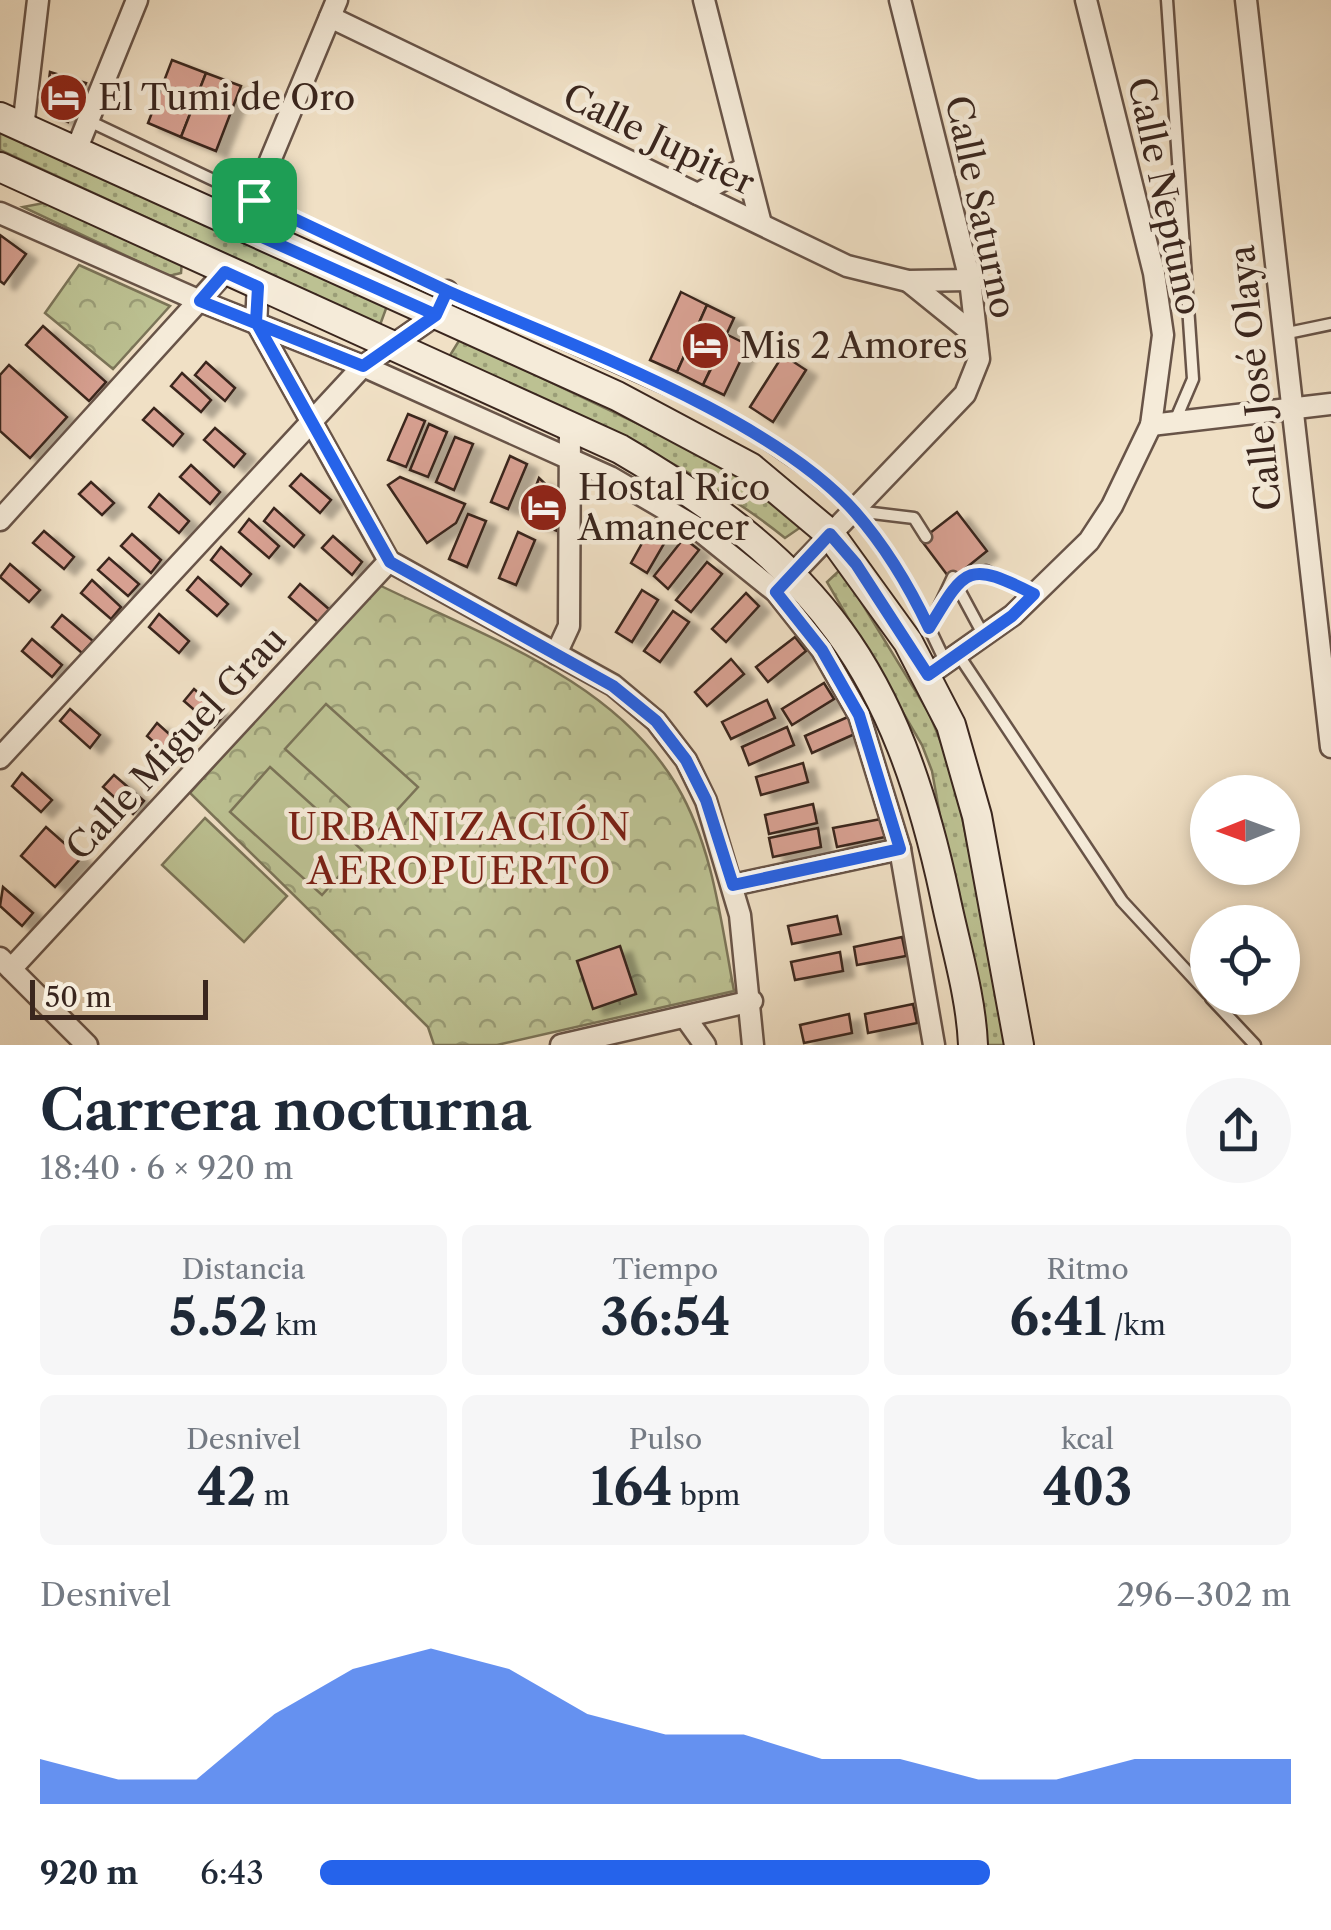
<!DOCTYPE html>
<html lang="es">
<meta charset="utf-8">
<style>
:root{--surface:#fff;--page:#f6f6f7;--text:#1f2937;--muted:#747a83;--accent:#2563eb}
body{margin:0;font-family:"Libre Caslon Text",serif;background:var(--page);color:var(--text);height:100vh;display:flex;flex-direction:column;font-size:38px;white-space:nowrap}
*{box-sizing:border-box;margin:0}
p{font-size:32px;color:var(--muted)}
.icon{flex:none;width:55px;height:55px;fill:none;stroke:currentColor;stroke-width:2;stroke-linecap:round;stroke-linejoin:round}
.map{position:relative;height:1045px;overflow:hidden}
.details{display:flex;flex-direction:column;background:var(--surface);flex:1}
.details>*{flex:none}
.needle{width:65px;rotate:269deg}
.fabs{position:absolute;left:1190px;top:775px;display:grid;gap:20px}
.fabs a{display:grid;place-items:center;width:110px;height:110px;border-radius:50%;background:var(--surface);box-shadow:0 5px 15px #0003;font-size:50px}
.scale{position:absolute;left:30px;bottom:25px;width:178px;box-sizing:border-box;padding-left:10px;border:5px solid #3a261e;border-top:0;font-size:28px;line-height:35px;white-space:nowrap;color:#3a261e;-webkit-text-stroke:8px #f5ebd9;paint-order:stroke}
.pin{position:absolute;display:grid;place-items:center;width:85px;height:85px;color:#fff;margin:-42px;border-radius:20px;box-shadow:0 5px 15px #0006}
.round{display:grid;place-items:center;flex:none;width:105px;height:105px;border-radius:52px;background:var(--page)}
.summary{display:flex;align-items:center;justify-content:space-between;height:170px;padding:0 40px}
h1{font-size:55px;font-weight:800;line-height:75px}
.stats{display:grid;grid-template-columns:repeat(3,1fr);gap:15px;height:170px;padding:10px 40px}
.stats div{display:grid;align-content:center;border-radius:15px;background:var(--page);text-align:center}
.stats b{font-size:50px;font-weight:800}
.stats small{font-size:28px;font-weight:400}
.stats p{font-size:28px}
.chart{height:280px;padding:20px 40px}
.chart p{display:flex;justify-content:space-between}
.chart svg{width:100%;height:180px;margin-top:10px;fill:var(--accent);opacity:.7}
ul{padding:0 40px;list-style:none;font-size:32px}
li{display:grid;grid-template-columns:160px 120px 1fr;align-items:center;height:75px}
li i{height:25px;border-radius:12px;background:var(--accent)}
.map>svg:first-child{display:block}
.grass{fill:url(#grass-dots);stroke:#7b7458;stroke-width:2.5}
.park{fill:url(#park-crowns);stroke:#7b7458;stroke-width:2.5}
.pitch{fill:#bcc192;stroke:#7b7458;stroke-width:2.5}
.building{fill:#d7a091;stroke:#3a261e;stroke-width:2.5;filter:url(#shadow)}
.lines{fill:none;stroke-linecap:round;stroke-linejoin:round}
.lane-casing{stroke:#685448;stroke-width:15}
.street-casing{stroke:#685448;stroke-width:25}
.secondary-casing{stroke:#3a261e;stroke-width:32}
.lane{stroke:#f5ebd9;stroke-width:10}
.street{stroke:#f5ebd9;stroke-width:20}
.secondary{stroke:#f5ebd9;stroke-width:28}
.route-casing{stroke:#fff;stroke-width:20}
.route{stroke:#2563eb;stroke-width:12}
.labels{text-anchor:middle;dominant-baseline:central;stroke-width:9;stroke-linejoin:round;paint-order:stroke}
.poi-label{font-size:35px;fill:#3a261e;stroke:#f5ebd9;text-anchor:start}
.street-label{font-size:35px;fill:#3a261e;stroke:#f5ebd9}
.neighbourhood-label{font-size:38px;letter-spacing:2.5px;fill:#7a1f14;stroke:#f5ebd9}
</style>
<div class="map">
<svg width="1331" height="1045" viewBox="0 0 1331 1045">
<defs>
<pattern id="grass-dots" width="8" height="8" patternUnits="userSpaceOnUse" patternTransform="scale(2.5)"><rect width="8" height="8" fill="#bcc192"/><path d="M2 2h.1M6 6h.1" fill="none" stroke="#9a9d77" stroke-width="1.8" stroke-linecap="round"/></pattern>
<pattern id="park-crowns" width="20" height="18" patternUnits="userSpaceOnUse" patternTransform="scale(2.5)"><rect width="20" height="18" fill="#bcc192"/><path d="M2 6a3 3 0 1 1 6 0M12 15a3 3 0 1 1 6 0" fill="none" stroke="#9a9d77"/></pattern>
<filter id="shadow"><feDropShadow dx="11" dy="6" stdDeviation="2.5" flood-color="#0004"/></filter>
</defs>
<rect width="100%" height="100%" fill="#f0e0c5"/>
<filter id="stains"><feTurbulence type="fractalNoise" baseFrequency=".002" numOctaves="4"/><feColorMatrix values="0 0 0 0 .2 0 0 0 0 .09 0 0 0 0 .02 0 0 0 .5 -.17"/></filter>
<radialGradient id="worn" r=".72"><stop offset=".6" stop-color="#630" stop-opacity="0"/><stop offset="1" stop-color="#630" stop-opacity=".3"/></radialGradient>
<g class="grass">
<polygon points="0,127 387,306 380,325 0,150"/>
<polygon points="49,202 182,260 181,273 169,276 23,207"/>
<path d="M460,339L731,468L801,527L785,538C687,459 564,410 449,357Z"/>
<polygon points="841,569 929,713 953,772 1008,1045 981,1045 932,771 922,745 827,582"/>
</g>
<g class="park">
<polygon points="79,265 170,306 113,369 45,313"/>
<path d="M377,584C483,636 614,679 677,786C713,847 721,922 734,991L497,1045H434L428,1027L190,793Z"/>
</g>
<g class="pitch">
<polygon points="326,704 418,787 377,832 285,749"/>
<polygon points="270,767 362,850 322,895 230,812"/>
<polygon points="205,818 287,896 244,942 162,865"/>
</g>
<g class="building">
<polygon points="172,60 206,73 181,137 148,123"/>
<polygon points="50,72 86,83 68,122 45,111"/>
<polygon points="206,73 241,86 216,151 181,137"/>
<polygon points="0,235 26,254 4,284 0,281"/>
<polygon points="681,292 707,305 677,372 650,360"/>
<polygon points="707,305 734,318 703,385 677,372"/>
<polygon points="43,326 106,382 89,401 26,345"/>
<polygon points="728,335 748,345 724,395 703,385"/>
<polygon points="783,355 806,370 773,422 750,407"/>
<polygon points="206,362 235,388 225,401 195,375"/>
<polygon points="9,365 67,417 30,458 0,431 0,375"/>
<polygon points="182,373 211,400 201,412 171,386"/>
<polygon points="154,408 183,434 173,446 143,420"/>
<polygon points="408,414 425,421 406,467 388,460"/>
<polygon points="429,424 447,432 428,477 410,470"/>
<polygon points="215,428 245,454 234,467 204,440"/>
<polygon points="455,437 473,444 454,490 436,482"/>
<polygon points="510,456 527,464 508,509 491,502"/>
<polygon points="191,465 220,492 210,504 180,477"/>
<polygon points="301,474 331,500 320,513 290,486"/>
<polygon points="400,477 465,504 456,523 427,543 388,485"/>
<polygon points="539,478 557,495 557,531 524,518"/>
<polygon points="91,482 114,503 102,515 79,494"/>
<polygon points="159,494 189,521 179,533 149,507"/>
<polygon points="274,508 304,535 294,547 264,521"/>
<polygon points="957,512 987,551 951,580 921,540"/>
<polygon points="468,514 486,521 467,567 449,559"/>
<polygon points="249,519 279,546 269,558 239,532"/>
<polygon points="655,520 672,530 647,573 631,563"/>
<polygon points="44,531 74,557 64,569 33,543"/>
<polygon points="518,532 535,540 516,585 499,578"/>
<polygon points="132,534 161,560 151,573 121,546"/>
<polygon points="333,536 362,562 352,575 322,548"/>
<polygon points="684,538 699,550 668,589 654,576"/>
<polygon points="221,547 251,574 241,586 211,560"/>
<polygon points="109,558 139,584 128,596 98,570"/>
<polygon points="707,562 722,574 691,612 676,600"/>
<polygon points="10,564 40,590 29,602 0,577"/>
<polygon points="198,577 228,604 217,616 187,590"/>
<polygon points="92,580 121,607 111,619 81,593"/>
<polygon points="300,584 330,610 319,623 289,597"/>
<polygon points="642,590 658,600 632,642 616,632"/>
<polygon points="746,593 759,606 726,642 712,629"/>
<polygon points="673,611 689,622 660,662 644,651"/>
<polygon points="159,614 189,641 179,653 149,627"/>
<polygon points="62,615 93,641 82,653 52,627"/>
<polygon points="795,637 806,651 768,682 756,667"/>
<polygon points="32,639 62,665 52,677 22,651"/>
<polygon points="731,659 744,674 707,706 695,692"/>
<polygon points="824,683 834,699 792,725 782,709"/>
<polygon points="194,689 224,715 214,727 184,701"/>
<polygon points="767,700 775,718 731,739 722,722"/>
<polygon points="70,709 100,735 90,748 60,721"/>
<polygon points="850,716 857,733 812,753 805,736"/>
<polygon points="157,723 187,750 176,762 147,736"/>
<polygon points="787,727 794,745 749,765 742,747"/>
<polygon points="803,763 808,782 761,795 756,777"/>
<polygon points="22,773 52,800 41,812 12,786"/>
<polygon points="114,775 144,801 133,814 103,787"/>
<polygon points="813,804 817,823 769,834 765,815"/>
<polygon points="881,819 885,837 837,847 833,828"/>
<polygon points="46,827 81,858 55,887 21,856"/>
<polygon points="818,828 821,847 773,857 769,838"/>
<polygon points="3,887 33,913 22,926 0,906"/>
<polygon points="837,916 841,934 792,944 788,926"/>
<polygon points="902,937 906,956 857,965 854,947"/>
<polygon points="620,946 636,994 593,1009 577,961"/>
<polygon points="840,952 843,971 795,980 791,962"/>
<polygon points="913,1004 917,1023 868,1033 865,1014"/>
<polygon points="849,1014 852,1033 804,1043 800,1025"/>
</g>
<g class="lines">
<defs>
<g id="lane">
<polyline points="1167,0 1193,379 1175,421"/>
<polyline points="89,121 447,291 725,415 806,470 855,511 914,596 945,661"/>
<polyline points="1283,334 1331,324"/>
<polyline points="856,511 914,518 926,537"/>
<polyline points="956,584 984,636"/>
<polyline points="952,586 986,571 1034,593"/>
<polyline points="929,628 953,577"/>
<polyline points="958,654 1122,901 1208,994"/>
<polyline points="1211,998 1255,1045"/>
</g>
<g id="street">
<polyline points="704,0 761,224"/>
<polyline points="1246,0 1331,747"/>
<polyline points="330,17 847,266 908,281 970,280"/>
<polyline points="23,128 38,0"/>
<polyline points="75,153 137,0"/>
<polyline points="698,194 746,167"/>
<polyline points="0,213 200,301 363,366 610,477 694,526 776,592 822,650 859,715 900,849 934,1045"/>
<polyline points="242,228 337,0"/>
<polyline points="908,281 976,336"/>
<polyline points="258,287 256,322 389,561 613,685 656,721 686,760 706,801 740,915 753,1045"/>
<polyline points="1151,425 1331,404"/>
<polyline points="0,520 225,272"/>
<polyline points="784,583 965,394 979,359 970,280 900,0"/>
<polyline points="556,654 569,626 570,426"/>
<polyline points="928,675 1013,615 1089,541 1112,506 1151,425 1163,335 1154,273 1086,0"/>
<polyline points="0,758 363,366 436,315 447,291"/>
<polyline points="733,885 900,849"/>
<polyline points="0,958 87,1045"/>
<polyline points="11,969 389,561"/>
<polyline points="685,1017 705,1045"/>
<polyline points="561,1045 752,1001"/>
</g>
<g id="secondary">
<polyline points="0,117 617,396 750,467 830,534 908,642 951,725 977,816 1019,1045"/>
<path d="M0,167L620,449C820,566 896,669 945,896C955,945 971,995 973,1045"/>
</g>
</defs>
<use href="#lane" class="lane-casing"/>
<use href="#street" class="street-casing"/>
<use href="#secondary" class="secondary-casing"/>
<use href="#lane" class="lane"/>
<use href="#street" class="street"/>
<use href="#secondary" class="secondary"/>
</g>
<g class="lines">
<defs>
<path id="route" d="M254,200L447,291L436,315L363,366L200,301L225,272L258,287L256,322L390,562L613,686L656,721L686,760L706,800L733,885L900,849L859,715L822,650L776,592L830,534L856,564L928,675L1012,616L1034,594C968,561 966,566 929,628C910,588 885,546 855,512C770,415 566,344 447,291L436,315L242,228L254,200"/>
</defs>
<use href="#route" class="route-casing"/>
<use href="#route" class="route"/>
</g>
<defs>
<symbol id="hotel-disc" viewBox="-11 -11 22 22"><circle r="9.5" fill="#8f2418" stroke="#f5ebd9"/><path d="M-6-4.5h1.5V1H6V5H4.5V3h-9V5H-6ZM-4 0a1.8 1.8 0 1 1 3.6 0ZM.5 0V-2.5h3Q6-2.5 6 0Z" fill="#fff"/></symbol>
</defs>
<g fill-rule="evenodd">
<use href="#hotel-disc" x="36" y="70" width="55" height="55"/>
<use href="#hotel-disc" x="678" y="318" width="55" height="55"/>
<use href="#hotel-disc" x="516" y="480" width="55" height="55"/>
</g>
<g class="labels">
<g class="poi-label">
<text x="98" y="97">El Tumi de Oro</text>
<text x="740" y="345">Mis 2 Amores</text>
<text x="578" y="487">Hostal Rico<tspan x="578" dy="40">Amanecer</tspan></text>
</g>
<g class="street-label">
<text transform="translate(659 139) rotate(26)">Calle Jupiter</text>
<text transform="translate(1165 196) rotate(78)">Calle Neptuno</text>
<text transform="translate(981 207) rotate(78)">Calle Saturno</text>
<text transform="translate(1255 378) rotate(-96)">Calle José Olaya</text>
<text transform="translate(176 743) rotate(-47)">Calle Miguel Grau</text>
</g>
<g class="neighbourhood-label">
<text x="460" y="826">URBANIZACIÓN<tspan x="460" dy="44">AEROPUERTO</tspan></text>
</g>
</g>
<rect width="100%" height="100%" filter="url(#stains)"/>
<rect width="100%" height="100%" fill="url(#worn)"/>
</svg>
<div class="fabs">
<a><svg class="needle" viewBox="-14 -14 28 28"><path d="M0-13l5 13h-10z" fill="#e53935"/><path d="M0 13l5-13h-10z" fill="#747a83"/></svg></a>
<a><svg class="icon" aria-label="locate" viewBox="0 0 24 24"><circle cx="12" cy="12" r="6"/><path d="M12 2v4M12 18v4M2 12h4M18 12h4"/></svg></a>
</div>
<div class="scale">50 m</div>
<div class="pin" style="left:254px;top:200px;background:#1e9e55"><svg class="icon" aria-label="arrive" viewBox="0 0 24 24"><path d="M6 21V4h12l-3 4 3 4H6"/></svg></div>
</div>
<section class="details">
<div class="summary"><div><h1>Carrera nocturna</h1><p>18:40 · 6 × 920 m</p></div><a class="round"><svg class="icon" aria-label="share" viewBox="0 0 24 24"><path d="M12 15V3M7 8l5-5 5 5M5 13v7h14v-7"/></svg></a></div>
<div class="stats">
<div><p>Distancia</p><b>5.52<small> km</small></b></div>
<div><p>Tiempo</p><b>36:54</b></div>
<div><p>Ritmo</p><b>6:41<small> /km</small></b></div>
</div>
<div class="stats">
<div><p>Desnivel</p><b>42<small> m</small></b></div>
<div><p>Pulso</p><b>164<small> bpm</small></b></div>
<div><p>kcal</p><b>403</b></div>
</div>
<div class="chart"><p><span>Desnivel</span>296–302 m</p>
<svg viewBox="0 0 160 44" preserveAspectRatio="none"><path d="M0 44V33L10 38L20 38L30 22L40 11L50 6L60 11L70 22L80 27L90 27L100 33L110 33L120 38L130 38L140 33L150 33L160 33V44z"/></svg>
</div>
<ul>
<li><b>920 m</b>6:43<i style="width:69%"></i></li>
</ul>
</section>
